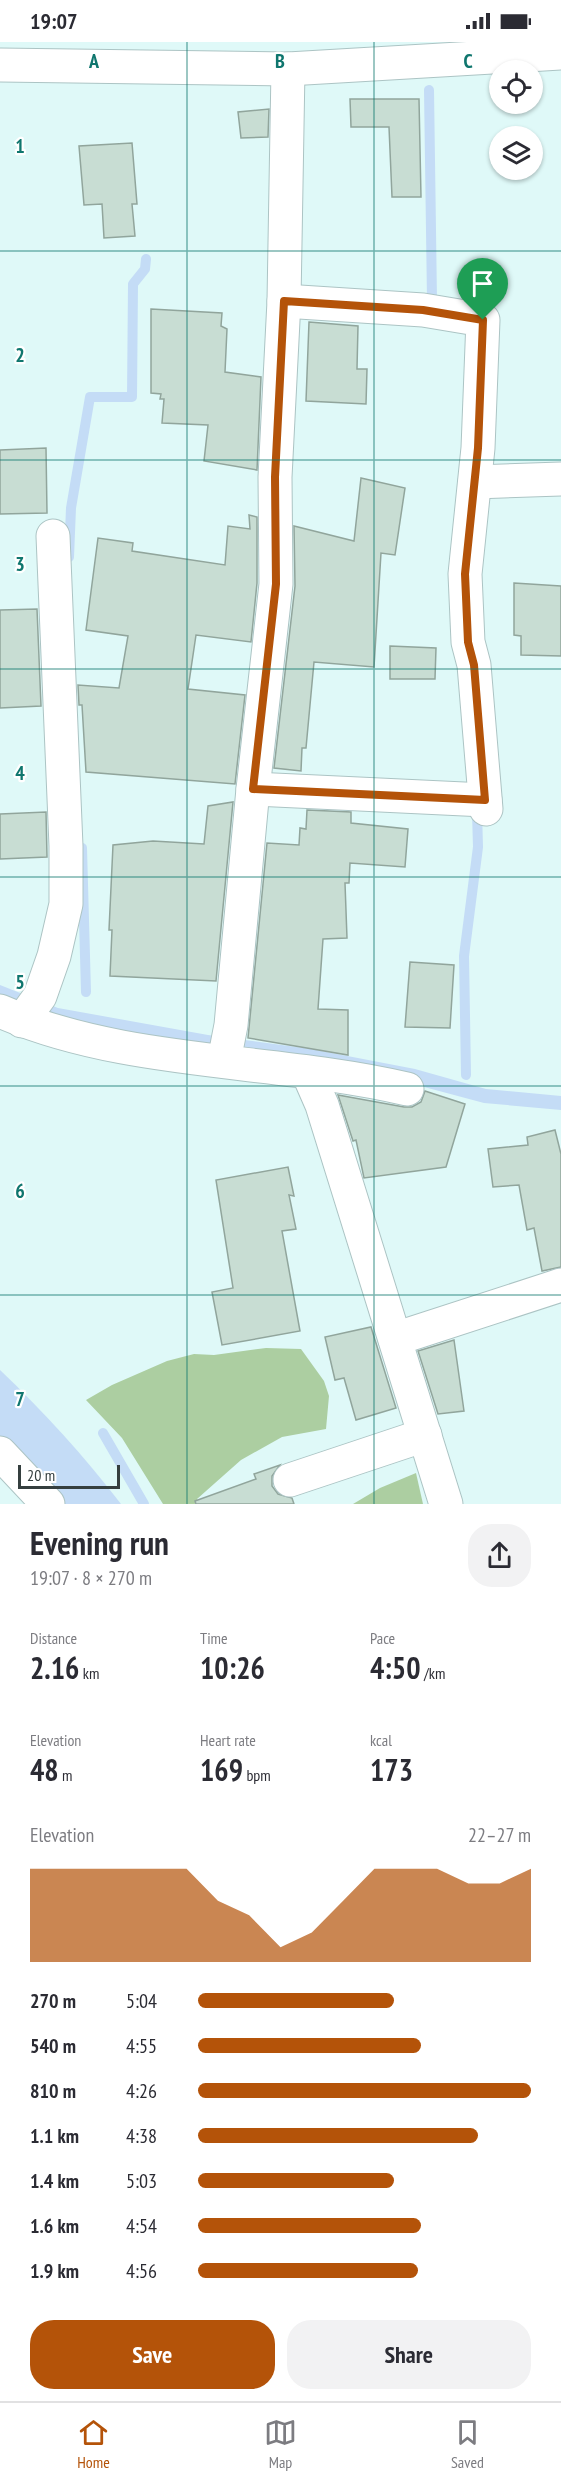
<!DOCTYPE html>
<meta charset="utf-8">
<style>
:root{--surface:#fff;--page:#f2f2f3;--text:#2b2b33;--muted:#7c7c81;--line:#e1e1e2;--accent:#b45309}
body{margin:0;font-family:"PT Sans Narrow",sans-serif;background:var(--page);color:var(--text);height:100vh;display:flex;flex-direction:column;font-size:22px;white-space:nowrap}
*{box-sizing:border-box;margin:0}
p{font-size:20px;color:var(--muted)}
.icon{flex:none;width:33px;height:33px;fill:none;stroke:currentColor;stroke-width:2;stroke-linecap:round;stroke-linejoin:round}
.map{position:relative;height:1462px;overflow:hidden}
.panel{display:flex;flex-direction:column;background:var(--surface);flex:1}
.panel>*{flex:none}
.tools{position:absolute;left:489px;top:18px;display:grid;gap:12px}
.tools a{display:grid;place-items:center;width:54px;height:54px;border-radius:50%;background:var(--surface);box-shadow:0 2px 4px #0004;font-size:30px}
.scale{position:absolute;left:18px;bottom:15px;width:102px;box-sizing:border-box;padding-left:6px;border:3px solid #353f3f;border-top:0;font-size:16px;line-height:21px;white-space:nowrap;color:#353f3f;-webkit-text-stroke:4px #fff;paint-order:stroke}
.pin{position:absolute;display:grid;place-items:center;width:51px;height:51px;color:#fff;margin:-62px -26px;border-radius:50% 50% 50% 0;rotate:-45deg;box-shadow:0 0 6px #0007}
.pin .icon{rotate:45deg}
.round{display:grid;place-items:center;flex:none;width:63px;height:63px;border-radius:24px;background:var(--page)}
.headline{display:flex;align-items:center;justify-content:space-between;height:102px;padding:0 30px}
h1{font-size:33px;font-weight:600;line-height:45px}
.stats{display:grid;grid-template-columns:repeat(3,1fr);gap:9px;height:102px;padding:6px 30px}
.stats div{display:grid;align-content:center}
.stats b{font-size:30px;font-weight:600}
.stats small{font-size:16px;font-weight:400}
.stats p{font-size:16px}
.chart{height:168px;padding:12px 30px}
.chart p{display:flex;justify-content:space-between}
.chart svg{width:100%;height:108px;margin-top:6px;fill:var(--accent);opacity:.7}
.action{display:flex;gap:12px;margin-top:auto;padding:12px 30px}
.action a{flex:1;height:69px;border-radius:24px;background:var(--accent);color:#fff;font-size:24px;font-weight:600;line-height:69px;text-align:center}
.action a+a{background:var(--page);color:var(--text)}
ul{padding:0 30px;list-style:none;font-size:20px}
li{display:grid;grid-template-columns:96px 72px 1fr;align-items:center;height:45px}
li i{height:15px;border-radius:8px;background:var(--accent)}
.status{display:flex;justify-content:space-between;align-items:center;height:42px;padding:0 30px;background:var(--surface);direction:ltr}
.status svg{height:16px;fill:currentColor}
.menu{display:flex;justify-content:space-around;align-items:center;height:84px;border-top:2px solid var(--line);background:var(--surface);font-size:16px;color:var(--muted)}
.menu a{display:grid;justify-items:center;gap:3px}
.menu .on{color:var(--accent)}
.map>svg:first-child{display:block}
.green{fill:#accea1}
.water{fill:#c4dcf6}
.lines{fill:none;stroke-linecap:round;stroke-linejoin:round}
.stream{stroke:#c4dcf6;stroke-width:10}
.building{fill:#c8ddd3;stroke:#91a59c;stroke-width:1.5}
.minor-casing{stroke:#acc4c4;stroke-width:35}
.minor{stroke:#fff;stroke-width:33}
.route-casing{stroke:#fff;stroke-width:12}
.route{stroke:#b45309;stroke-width:8}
.grid{fill:none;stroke:#0f766e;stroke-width:1.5;stroke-opacity:0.55}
.grid-label{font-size:20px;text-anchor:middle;font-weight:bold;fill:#0f766e;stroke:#fff;stroke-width:4.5;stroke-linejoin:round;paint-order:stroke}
</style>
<div class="status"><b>19:07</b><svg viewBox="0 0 49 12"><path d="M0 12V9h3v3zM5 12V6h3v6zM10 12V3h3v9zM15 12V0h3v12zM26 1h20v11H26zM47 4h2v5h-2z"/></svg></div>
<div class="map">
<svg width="561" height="1462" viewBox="0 0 561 1462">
<rect width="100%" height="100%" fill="#dff9f8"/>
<g class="green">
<polygon points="266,1306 301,1307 324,1339 329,1354 326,1387 282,1395 241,1418 197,1457 200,1462 163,1462 122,1396 86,1358 112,1343 167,1319 194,1312 214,1313"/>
<polygon points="416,1431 423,1462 353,1462 380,1446"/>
</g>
<g class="water">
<polygon points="0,943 58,966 208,993 311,1007 415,1027 486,1047 561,1054 561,1068 484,1061 383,1034 105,988 0,958"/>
<path d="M0,1328C44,1370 84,1414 121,1462H56L0,1398Z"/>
</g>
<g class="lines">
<g class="stream">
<polyline points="429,48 432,258 441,259"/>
<polyline points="69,515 71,466 90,355 132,355 133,242 145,227 146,217"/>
<polyline points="82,806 86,950"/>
<polyline points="466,1033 464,914 478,805 477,770"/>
<polyline points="103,1391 144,1462"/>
</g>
</g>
<g class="building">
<polygon points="350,57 419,57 421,155 392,155 389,85 351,85"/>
<polygon points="269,67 268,95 241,96 238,70"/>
<polygon points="132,101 137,162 132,162 135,194 104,196 102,162 84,163 79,104"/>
<polygon points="151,267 222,271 221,284 227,287 225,330 261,335 257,428 204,419 208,383 162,381 164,357 160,357 161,352 151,351"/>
<polygon points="309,280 358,284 357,327 367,327 366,362 306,359"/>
<polygon points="46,406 47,471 0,472 0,408"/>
<polygon points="361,436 405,446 395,513 381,511 374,625 314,620 306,706 302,706 301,729 274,726 295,544 294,484 354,499"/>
<polygon points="249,473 257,475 257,541 251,600 196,593 188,647 245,653 235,742 86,730 82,663 79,663 78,643 119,646 128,594 86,588 98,496 133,501 132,509 225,523 228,484 250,487"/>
<polygon points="514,541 561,544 561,614 521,613 521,594 514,593"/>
<polygon points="37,567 41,664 0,666 0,568"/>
<polygon points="390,604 436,606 435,637 390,637"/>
<polygon points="233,760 216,939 110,934 112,888 109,888 113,803 153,799 204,802 208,764"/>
<polygon points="307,768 351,770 351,781 408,787 405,825 350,821 349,841 345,841 347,896 323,897 318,967 348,968 348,1013 248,996 267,801 299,803 300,786 306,787"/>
<polygon points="46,770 47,815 0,817 0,772"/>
<polygon points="410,920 454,923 450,986 405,985"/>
<polygon points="425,1049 465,1062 446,1125 364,1136 356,1098 353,1099 338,1053 404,1065 412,1065 421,1060"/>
<polygon points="555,1088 561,1112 561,1225 542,1229 534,1186 527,1188 519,1143 493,1145 488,1107 528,1103 527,1095"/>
<polygon points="288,1125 294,1154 289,1153 296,1187 282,1189 300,1289 222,1303 212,1250 233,1246 216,1138"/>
<polygon points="371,1285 396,1366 356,1378 344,1336 335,1338 325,1295"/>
<polygon points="454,1298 464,1369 438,1372 418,1309"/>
<polygon points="280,1423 272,1434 272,1444 278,1452 292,1456 294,1462 196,1462 195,1459 256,1437 254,1432"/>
</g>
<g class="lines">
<defs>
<g id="minor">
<polyline points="0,23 288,27 561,11"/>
<polyline points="284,259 423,268 483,278 478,406 465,532 468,600 474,623 486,767"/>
<polyline points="475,440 561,437"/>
<polyline points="253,747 485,758"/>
<path d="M0,969C125,1024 275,1016 407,1047"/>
<polyline points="22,979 40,954 54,914 66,862 66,804 53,494"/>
<polyline points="224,1019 231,983 253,747 276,542 275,435 284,259 288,27"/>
<polyline points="308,1031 322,1063 446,1462"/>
<polyline points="395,1297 561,1243"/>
<polyline points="0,1411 48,1462"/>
<polyline points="290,1438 425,1393"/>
</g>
</defs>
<use href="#minor" class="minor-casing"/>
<use href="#minor" class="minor"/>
</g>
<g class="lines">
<defs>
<polygon id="route" points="284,259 423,268 483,278 478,406 465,532 468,600 474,623 485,758 253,747 276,542 275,435"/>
</defs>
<use href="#route" class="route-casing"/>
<use href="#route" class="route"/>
</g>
<path class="grid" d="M187,0V1462M374,0V1462M0,209H561M0,418H561M0,627H561M0,835H561M0,1044H561M0,1253H561"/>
<g class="grid-label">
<text x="94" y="26">A</text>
<text x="280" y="26">B</text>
<text x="468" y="26">C</text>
<text x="20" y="111">1</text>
<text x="20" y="320">2</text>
<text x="20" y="529">3</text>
<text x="20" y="738">4</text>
<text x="20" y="947">5</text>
<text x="20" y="1156">6</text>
<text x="20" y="1364">7</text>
</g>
</svg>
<div class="tools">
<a><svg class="icon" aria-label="locate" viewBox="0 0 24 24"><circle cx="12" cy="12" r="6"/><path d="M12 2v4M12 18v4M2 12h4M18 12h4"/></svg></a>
<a><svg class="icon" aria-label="layers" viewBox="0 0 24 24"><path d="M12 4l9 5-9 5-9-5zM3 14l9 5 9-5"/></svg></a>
</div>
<div class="scale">20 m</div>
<div class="pin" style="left:483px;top:278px;background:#1e9e55"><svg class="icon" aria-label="arrive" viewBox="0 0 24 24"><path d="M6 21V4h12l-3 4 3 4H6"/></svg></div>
</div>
<section class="panel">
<div class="headline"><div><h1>Evening run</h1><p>19:07 · 8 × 270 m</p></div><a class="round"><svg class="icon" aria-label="share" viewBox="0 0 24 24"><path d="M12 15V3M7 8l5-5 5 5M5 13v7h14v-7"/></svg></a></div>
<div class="stats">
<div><p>Distance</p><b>2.16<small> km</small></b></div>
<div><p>Time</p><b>10:26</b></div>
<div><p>Pace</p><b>4:50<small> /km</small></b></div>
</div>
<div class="stats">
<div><p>Elevation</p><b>48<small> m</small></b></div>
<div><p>Heart rate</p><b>169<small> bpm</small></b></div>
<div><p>kcal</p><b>173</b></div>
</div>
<div class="chart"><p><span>Elevation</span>22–27 m</p>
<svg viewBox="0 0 160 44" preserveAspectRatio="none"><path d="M0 44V6L10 6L20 6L30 6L40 6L50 6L60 19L70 25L80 38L90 32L100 19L110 6L120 6L130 6L140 12L150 12L160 6V44z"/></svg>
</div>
<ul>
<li><b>270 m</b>5:04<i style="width:59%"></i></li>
<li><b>540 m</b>4:55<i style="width:67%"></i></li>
<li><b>810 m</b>4:26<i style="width:100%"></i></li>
<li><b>1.1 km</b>4:38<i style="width:84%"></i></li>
<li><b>1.4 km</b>5:03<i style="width:59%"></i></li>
<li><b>1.6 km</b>4:54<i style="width:67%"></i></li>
<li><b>1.9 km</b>4:56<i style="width:66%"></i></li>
</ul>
<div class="action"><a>Save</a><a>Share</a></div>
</section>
<nav class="menu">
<a class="on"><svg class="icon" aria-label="home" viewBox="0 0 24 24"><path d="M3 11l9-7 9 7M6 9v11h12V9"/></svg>Home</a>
<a><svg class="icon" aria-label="map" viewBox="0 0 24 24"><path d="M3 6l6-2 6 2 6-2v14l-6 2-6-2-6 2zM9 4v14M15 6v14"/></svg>Map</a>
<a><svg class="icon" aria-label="saved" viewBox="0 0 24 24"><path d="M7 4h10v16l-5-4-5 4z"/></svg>Saved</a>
</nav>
